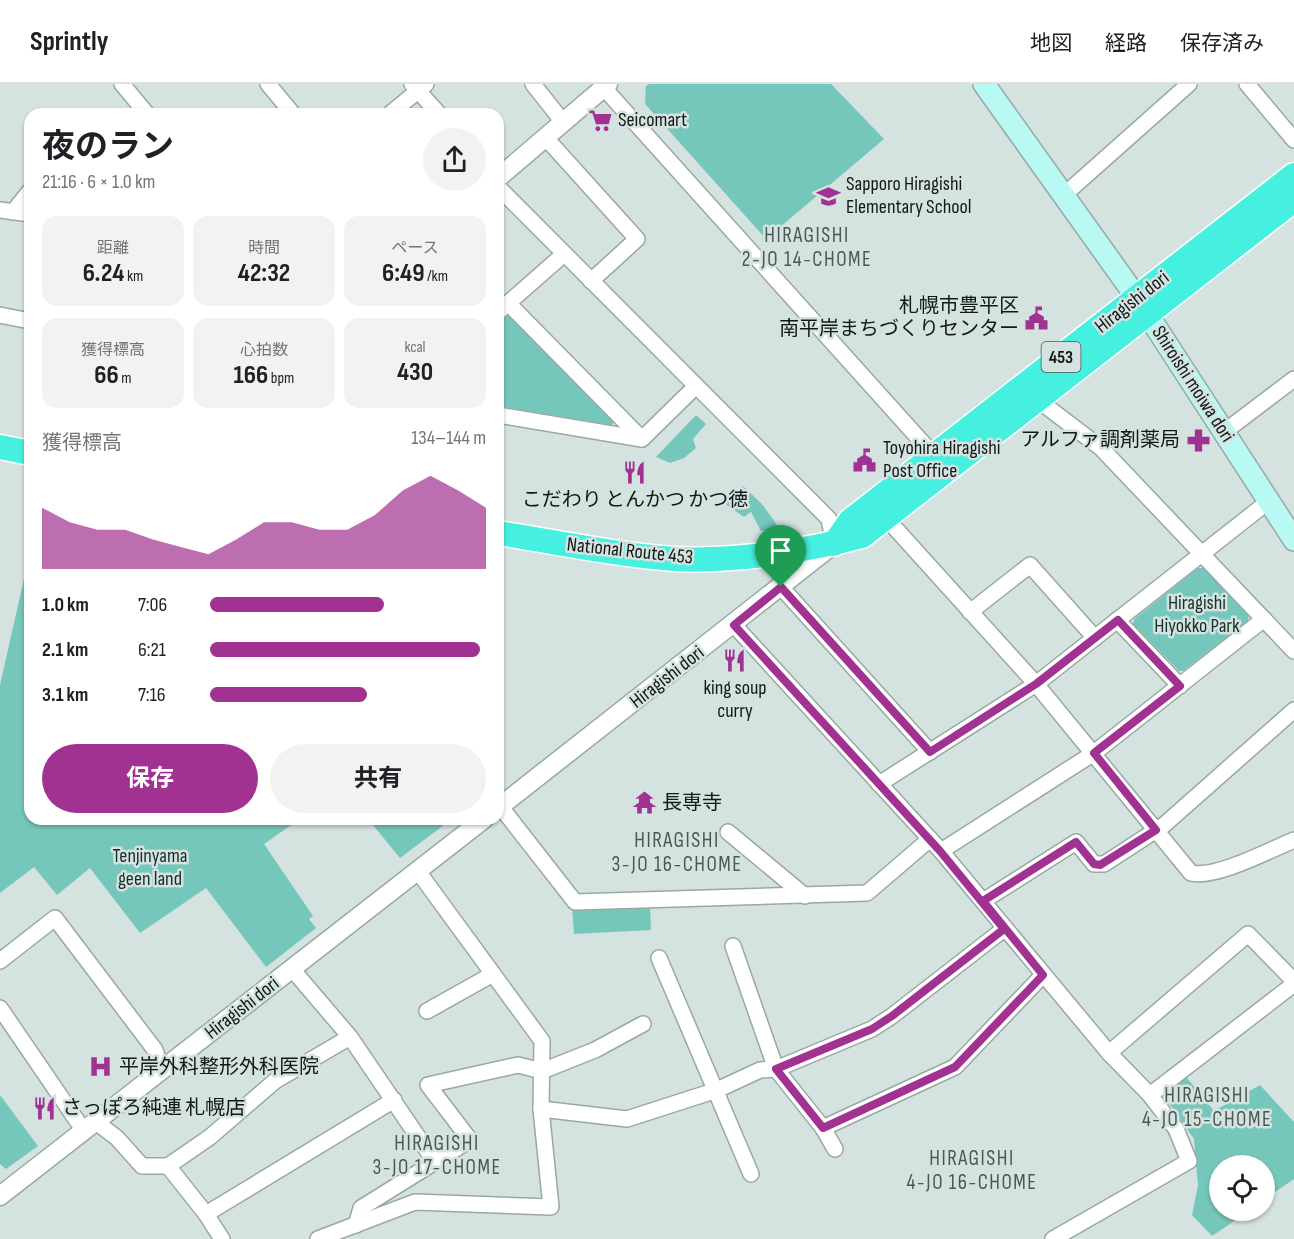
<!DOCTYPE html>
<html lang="ja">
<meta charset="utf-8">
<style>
:root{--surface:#fff;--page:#f2f2f2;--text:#202124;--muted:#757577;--line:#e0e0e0;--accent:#a13291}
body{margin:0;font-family:"Sofia Sans Condensed","Noto Sans JP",sans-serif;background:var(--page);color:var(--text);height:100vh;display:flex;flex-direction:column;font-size:22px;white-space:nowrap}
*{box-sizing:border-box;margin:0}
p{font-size:20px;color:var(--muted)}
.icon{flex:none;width:33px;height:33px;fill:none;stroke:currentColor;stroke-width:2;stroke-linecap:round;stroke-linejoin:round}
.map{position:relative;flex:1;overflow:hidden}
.drawer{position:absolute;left:24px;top:24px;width:480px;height:717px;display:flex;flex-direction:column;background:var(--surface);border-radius:18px;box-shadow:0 2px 4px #0004}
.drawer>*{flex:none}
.fabs{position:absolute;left:1209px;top:1071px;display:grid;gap:12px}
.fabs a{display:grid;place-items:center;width:66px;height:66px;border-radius:50%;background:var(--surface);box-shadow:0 2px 4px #0004;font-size:30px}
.pin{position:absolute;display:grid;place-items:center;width:51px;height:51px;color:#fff;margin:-62px -26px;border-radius:50% 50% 50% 0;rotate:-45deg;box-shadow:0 0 6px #0007}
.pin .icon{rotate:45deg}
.round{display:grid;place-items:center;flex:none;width:63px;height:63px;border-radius:32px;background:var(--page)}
.head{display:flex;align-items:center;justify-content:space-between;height:102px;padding:0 18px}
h1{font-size:33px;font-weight:700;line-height:45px}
.figures{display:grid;grid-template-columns:repeat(3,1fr);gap:9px;height:102px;padding:6px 18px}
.figures div{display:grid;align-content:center;border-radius:15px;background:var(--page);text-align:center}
.figures b{font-size:26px;font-weight:700}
.figures small{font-size:16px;font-weight:400}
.figures p{font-size:16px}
.chart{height:168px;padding:12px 18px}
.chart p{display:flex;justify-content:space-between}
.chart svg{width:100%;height:108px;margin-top:6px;fill:var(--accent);opacity:.7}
.action{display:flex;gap:12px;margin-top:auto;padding:12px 18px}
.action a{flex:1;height:69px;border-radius:36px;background:var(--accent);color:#fff;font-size:24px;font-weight:700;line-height:69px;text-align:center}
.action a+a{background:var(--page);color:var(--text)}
ul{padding:0 18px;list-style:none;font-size:20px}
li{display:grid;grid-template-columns:96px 72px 1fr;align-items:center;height:45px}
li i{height:15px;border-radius:8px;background:var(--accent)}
header{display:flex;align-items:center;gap:36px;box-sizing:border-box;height:84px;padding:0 30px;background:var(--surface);border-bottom:2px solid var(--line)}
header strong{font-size:28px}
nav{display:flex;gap:33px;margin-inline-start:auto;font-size:21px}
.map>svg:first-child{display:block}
.green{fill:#76c7bb}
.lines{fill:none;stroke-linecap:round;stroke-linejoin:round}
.minor-casing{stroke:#9aa8a5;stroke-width:18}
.tertiary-casing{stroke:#9aa8a5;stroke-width:21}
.secondary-casing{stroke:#9aa8a5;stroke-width:24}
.trunk-casing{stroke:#fff;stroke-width:27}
.minor{stroke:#fff;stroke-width:15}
.tertiary{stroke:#fff;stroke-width:18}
.secondary{stroke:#b9f9f3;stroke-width:21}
.trunk{stroke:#46f0e0;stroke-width:24}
.route-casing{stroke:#fff;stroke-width:12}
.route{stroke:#a13291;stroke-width:8}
.labels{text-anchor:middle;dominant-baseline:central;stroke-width:5;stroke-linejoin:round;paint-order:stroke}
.shield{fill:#d4e3e0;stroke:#4c5453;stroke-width:1.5}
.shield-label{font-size:18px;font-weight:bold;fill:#121717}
.poi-label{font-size:20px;fill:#121717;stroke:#d4e3e0;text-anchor:start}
.street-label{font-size:20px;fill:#121717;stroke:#d4e3e0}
.park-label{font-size:20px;fill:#182e2b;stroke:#d4e3e0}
.neighbourhood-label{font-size:21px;letter-spacing:1.5px;fill:#4b5755;stroke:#d4e3e0}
</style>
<header>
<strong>Sprintly</strong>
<nav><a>地図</a><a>経路</a><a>保存済み</a></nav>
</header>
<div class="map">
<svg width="1294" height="1155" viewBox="0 0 1294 1155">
<rect width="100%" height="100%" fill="#d4e3e0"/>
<g class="green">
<polygon points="649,0 831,0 884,55 766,155 645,20 646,2"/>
<polygon points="507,232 512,233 615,336 612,341 498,322 498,239"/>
<polygon points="696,331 706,340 693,355 696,364 684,374 670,379 656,373"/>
<polygon points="743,402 762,420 780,445 761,447 751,428 744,433 721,417 731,407 734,410"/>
<polygon points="30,468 30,735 300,735 264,760 313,832 309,835 316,844 266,883 206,804 140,849 90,784 57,811 34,783 0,809 0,601"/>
<polygon points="1198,484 1205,484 1249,530 1248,537 1183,587 1179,587 1133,540 1134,535"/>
<polygon points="368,735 452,735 400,774"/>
<polygon points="650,820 651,846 574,850 572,824"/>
<polygon points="1183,989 1214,1027 1260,1001 1294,1038 1294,1095 1265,1115 1264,1082 1220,1082 1220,1126 1249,1127 1212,1152 1192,1131 1198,1101 1194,1055 1161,1007"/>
<polygon points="0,1011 38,1062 6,1085 0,1080"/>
</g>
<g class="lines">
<defs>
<g id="minor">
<polyline points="122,0 147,30"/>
<polyline points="268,0 293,30"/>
<polyline points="412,0 439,30"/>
<polyline points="533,0 563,38"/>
<polyline points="1247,0 1294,56"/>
<polyline points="604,4 939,377"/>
<polyline points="390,30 426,0"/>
<polyline points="545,53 637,155 591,197"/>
<polyline points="498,103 829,435 834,460"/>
<polyline points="1064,111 1189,0"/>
<polyline points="0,126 30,130"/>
<polyline points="13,128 30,107"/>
<polyline points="508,219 642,355"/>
<polyline points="498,228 564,170"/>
<polyline points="0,231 30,237"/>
<polyline points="1038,316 1101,364 1294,567"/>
<polyline points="498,331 642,355 696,302"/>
<polyline points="1224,348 1294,295"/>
<path d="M886,434L1036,600L1191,789C1215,795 1270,766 1294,756"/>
<polyline points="781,503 930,668"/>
<polyline points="970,528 1030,481 1095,554"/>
<polyline points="1117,536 1180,602"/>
<polyline points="734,541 941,767 1109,969 1150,1011 1176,1045 1189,1077 1053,1155"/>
<polyline points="879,700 1036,600 1269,417"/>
<polyline points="500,722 575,818 867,809 930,755"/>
<polyline points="728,748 805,812"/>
<polyline points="941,767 1094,669 1264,535"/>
<polyline points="983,817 1076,758 1094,780 1104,780 1164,741 1294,626"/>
<polyline points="733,862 776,985 823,1044 835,1065"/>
<polyline points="659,874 751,1090"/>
<polyline points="0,877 55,834 155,966 162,986"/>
<polyline points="292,885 350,953 435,1078 361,1124 356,1141"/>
<polyline points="0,924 84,1047"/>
<polyline points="427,927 493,890"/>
<polyline points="1109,969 1248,850 1294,897"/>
<polyline points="1150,1011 1294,900"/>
<polyline points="541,1025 627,1035 717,1006 760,986 776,985 872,945 892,932 1004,845"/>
<polyline points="96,1038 117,1054 142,1082 168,1082 206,1130 222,1155"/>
<polyline points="823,1044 955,983 1043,891"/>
<polyline points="435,1078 470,1056 428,1001 518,981 542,987 595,966 643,940"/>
<polyline points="168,1082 210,1053 275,997 350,953"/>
<polyline points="206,1130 394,1016"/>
<polyline points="318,1155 415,1118 551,1123 541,1025 542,957 417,786"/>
</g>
<g id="tertiary">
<polyline points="498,94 608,0"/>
<polyline points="498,724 834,460"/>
<polyline points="0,1112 484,735"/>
</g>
<polyline id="secondary" points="984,0 1137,214 1294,456"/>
<g id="trunk">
<polyline points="0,363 30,369"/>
<path d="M498,449C557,458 616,471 675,475C734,478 806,467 862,452L1294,116"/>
<polyline points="834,460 850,437 1294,91"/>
</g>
</defs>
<use href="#minor" class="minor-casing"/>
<use href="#tertiary" class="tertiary-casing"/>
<use href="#secondary" class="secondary-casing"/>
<use href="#trunk" class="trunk-casing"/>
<use href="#minor" class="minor"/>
<use href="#tertiary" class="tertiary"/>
<use href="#secondary" class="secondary"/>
<use href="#trunk" class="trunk"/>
</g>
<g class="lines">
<defs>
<polyline id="route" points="781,503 734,541 940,767 1004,845 892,932 872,945 776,985 823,1044 955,983 1043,891 983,817 1076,758 1094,780 1100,781 1156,746 1094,669 1180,602 1118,536 1036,600 930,668 781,503"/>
</defs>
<use href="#route" class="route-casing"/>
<use href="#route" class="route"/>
</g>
<defs>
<symbol id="supermarket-bare" viewBox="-9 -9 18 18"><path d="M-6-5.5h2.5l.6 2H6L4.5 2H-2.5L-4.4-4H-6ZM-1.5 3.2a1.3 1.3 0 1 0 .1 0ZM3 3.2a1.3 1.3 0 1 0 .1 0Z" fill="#a13291" stroke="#d4e3e0" stroke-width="2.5" paint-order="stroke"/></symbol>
<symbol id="school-bare" viewBox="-9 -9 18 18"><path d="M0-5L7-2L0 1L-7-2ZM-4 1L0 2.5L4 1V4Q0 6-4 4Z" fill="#a13291" stroke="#d4e3e0" stroke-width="2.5" paint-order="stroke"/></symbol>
<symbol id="civic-bare" viewBox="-9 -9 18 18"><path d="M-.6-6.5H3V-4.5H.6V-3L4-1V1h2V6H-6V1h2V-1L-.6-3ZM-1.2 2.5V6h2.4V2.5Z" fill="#a13291" stroke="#d4e3e0" stroke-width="2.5" paint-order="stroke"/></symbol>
<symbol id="pharmacy-bare" viewBox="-9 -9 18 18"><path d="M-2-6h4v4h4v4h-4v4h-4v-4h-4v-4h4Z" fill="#a13291" stroke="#d4e3e0" stroke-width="2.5" paint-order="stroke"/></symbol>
<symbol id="restaurant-bare" viewBox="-9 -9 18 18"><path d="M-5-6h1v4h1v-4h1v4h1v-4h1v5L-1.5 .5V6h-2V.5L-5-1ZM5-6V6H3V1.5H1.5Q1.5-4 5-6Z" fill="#a13291" stroke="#d4e3e0" stroke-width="2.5" paint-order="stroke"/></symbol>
<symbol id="temple-bare" viewBox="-9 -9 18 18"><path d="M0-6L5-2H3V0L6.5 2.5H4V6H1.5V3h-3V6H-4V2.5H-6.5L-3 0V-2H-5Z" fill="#a13291" stroke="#d4e3e0" stroke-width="2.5" paint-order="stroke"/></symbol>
<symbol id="hospital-bare" viewBox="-9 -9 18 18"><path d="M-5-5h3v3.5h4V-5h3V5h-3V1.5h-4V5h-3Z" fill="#a13291" stroke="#d4e3e0" stroke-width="2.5" paint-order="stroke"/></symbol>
</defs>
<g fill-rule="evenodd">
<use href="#supermarket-bare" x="584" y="20" width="33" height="33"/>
<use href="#school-bare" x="812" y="96" width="33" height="33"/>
<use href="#civic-bare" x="1020" y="218" width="33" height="33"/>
<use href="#pharmacy-bare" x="1182" y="340" width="33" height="33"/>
<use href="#civic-bare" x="848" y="360" width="33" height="33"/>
<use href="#restaurant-bare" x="618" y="372" width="33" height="33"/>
<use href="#restaurant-bare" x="718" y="560" width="33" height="33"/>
<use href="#temple-bare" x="628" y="702" width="33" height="33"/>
<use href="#hospital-bare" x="84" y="966" width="33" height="33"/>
<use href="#restaurant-bare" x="28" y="1008" width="33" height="33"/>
</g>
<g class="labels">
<rect class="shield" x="1041.5" y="258" width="39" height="30" rx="4.5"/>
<g class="shield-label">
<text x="1061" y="273">453</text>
</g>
<g class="poi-label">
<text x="618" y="36">Seicomart</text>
<text x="846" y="100">Sapporo Hiragishi<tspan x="846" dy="23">Elementary School</tspan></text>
<text x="1019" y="222" text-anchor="end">札幌市豊平区<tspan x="1019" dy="23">南平岸まちづくりセンター</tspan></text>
<text x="1180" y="356" text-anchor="end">アルファ調剤薬局</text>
<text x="883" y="364">Toyohira Hiragishi<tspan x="883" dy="23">Post Office</tspan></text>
<text x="635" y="416" text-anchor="middle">こだわり とんかつ かつ徳</text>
<text x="735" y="604" text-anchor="middle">king soup<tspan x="735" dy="23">curry</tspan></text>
<text x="662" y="719">長専寺</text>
<text x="119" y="983">平岸外科整形外科医院</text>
<text x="62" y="1024">さっぽろ純連 札幌店</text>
</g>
<g class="street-label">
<text transform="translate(1132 218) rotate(-38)">Hiragishi dori</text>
<text transform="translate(1193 300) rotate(57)">Shiroishi moiwa dori</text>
<text transform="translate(630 467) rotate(6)">National Route 453</text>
<text transform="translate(667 593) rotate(-38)">Hiragishi dori</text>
<text transform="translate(242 924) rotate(-38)">Hiragishi dori</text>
</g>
<g class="park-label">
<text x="1197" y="519">Hiragishi<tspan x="1197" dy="23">Hiyokko Park</tspan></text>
<text x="150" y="772">Tenjinyama<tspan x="150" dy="23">geen land</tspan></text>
</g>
<g class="neighbourhood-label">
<text x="807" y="151">HIRAGISHI<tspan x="807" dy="24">2-JO 14-CHOME</tspan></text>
<text x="677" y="756">HIRAGISHI<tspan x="677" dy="24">3-JO 16-CHOME</tspan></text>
<text x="1207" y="1011">HIRAGISHI<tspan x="1207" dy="24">4-JO 15-CHOME</tspan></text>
<text x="437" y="1059">HIRAGISHI<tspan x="437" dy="24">3-JO 17-CHOME</tspan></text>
<text x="972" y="1074">HIRAGISHI<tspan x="972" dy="24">4-JO 16-CHOME</tspan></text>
</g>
</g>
</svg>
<div class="fabs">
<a><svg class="icon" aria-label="locate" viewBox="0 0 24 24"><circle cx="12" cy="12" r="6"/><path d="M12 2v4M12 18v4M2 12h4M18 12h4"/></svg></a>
</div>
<div class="pin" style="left:781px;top:503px;background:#1e9e55"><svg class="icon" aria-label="arrive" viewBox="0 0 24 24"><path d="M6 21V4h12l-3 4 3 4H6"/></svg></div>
<section class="drawer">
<div class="head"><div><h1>夜のラン</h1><p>21:16 · 6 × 1.0 km</p></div><a class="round"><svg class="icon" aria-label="share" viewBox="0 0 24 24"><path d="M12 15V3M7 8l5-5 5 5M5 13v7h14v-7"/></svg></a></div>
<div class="figures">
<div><p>距離</p><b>6.24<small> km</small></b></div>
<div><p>時間</p><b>42:32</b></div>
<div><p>ペース</p><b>6:49<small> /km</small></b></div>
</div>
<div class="figures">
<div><p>獲得標高</p><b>66<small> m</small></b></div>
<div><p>心拍数</p><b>166<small> bpm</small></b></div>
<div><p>kcal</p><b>430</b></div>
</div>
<div class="chart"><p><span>獲得標高</span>134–144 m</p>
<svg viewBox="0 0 160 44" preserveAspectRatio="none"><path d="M0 44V19L10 25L20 28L30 28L40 32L50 35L60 38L70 32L80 25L90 25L100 28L110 28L120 22L130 12L140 6L150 12L160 19V44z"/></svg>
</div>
<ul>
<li><b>1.0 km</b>7:06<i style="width:63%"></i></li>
<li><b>2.1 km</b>6:21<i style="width:98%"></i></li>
<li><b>3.1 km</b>7:16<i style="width:57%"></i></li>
</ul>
<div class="action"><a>保存</a><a>共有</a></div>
</section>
</div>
